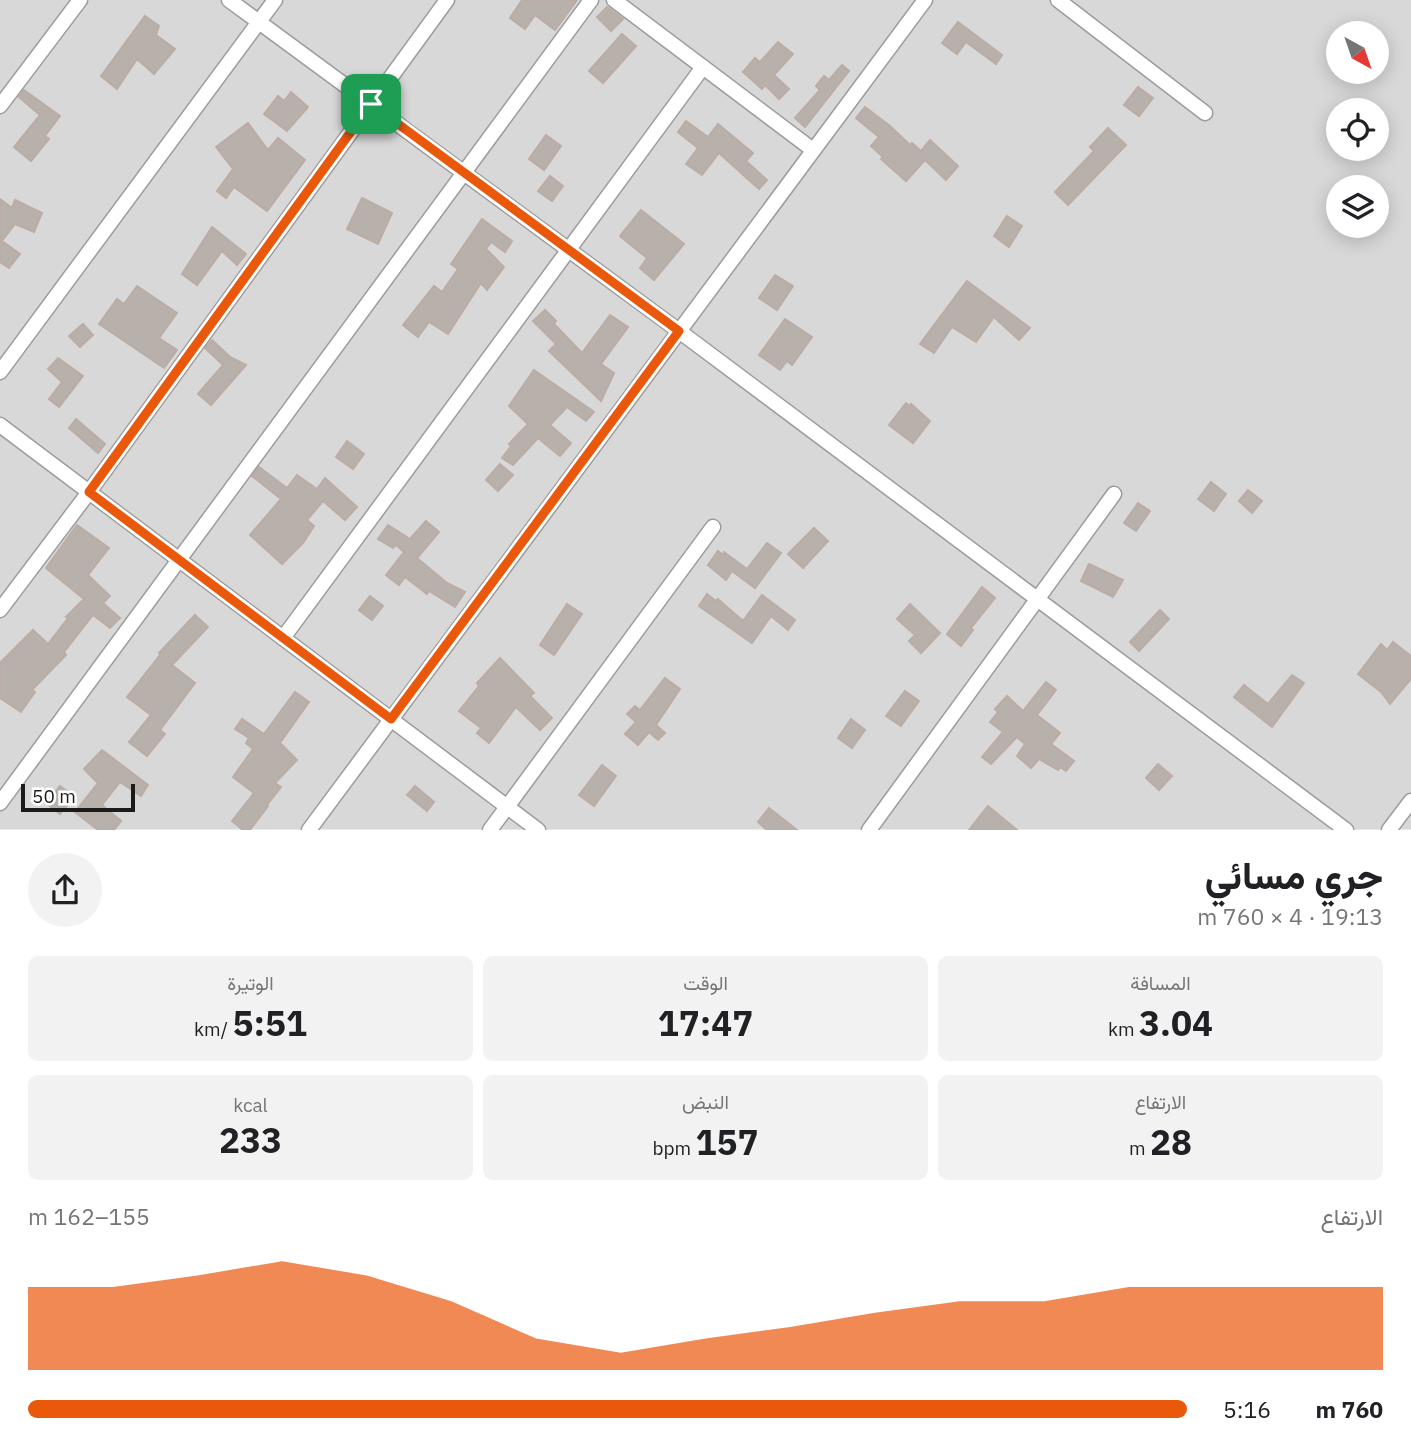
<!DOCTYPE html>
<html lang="ar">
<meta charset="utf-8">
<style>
:root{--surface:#fff;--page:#f2f2f2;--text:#202124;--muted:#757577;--accent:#ea580c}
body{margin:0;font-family:"IBM Plex Sans",Vazirmatn,sans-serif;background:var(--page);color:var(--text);direction:rtl;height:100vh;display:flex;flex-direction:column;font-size:26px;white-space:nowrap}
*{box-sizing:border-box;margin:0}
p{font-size:23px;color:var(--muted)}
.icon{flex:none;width:38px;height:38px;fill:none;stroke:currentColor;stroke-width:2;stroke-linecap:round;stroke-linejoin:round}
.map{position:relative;height:830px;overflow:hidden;direction:ltr}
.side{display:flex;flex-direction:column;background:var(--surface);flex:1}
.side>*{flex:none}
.needle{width:46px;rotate:140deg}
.controls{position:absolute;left:1326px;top:21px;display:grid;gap:14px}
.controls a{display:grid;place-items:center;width:63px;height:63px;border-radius:50%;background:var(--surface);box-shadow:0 4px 18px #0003;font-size:35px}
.scale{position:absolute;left:21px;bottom:18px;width:114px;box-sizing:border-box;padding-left:7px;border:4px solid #1b1b1b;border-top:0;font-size:19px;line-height:24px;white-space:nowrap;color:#1b1b1b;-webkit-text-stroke:5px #fff;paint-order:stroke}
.pin{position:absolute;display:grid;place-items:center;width:60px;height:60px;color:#fff;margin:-30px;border-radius:14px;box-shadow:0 4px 10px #0006}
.round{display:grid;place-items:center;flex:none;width:74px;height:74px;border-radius:37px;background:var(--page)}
.summary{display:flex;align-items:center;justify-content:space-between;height:119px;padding:0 28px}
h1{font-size:38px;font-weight:800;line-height:52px}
.stats{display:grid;grid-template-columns:repeat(3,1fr);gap:10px;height:119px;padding:7px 28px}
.stats div{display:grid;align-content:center;border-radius:10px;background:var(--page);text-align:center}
.stats b{font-size:35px;font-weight:800}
.stats small{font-size:19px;font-weight:400}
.stats p{font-size:19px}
.chart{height:196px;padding:14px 28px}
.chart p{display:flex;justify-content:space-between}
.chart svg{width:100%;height:126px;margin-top:7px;fill:var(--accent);opacity:.7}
ul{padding:0 28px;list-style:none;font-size:23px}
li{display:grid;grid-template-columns:112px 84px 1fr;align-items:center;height:52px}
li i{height:18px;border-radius:9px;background:var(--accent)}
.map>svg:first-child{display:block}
.residential{fill:#d9d8d8;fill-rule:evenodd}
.building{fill:#b8b0ab;stroke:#bbada5;stroke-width:2}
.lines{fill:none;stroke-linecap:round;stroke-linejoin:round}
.minor-casing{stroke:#9c9c9c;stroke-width:17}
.minor{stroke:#fff;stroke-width:14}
.route-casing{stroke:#fff;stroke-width:14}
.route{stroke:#ea580c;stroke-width:9}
</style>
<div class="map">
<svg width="1411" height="830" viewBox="0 0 1411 830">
<rect width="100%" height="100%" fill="#ebe7e1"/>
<path class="residential" d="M0,0H1411V829H0ZM1339,33H1377V72H1339ZM1339,110H1377V149H1339ZM1339,187H1377V226H1339Z"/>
<g class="building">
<polygon points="522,0 577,0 555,30 535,15 525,29 510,18"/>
<polygon points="607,7 623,19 611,31 597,17"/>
<polygon points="145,16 159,26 156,35 175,49 154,74 137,59 117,89 101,76"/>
<polygon points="958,22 1002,55 996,64 966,42 957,54 942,43"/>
<polygon points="622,34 636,46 603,83 589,71"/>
<polygon points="778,42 793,54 774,75 789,89 779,99 765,85 762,89 743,72 755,58 760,62"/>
<polygon points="842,65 849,71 805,127 795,118 820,90 816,86 824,76 829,80"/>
<polygon points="1138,87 1153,98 1139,116 1124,105"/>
<polygon points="24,90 60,116 45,136 49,139 31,161 14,147 40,115 19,97"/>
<polygon points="291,92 308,107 287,131 264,114 278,96 284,101"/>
<polygon points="865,107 890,126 910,145 912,143 921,151 930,140 958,166 946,180 925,160 906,181 881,159 883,157 871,146 879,137 856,118"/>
<polygon points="686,121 708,137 718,124 753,153 746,161 767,180 759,189 719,153 702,175 686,164 698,148 678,132"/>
<polygon points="248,123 268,150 278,138 305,160 267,211 234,187 226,198 217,191 233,169 216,147"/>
<polygon points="1108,128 1126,145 1068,205 1055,192 1094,151 1090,147"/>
<polygon points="546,135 561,146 544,170 529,159"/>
<polygon points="550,176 563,186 552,201 538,191"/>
<polygon points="362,198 392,213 378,244 347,229"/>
<polygon points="0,199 12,208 15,200 42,213 34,232 15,224 2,241 20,254 9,268 0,262"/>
<polygon points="641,210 684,244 654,280 640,268 647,258 620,236"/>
<polygon points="1007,216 1022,226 1009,247 994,236"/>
<polygon points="482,219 512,241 505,252 491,242 486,249 504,267 487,290 481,283 448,334 429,322 418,337 403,325 434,286 442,292 458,269 451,264"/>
<polygon points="212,227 246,254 237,265 222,251 197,285 182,274"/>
<polygon points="775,275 793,286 777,310 759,298"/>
<polygon points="967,281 1030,328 1019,340 994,317 976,342 952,327 934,353 920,344"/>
<polygon points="137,286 177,313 159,338 177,350 164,368 99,324 117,299 124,304"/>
<polygon points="545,310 556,321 554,324 582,353 610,315 628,327 601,364 614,373 601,401 549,351 556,344 533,321"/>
<polygon points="785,319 812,337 792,365 787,361 780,370 759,355"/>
<polygon points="83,324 93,335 80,347 69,336"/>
<polygon points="212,340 230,357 246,365 211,405 198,394 223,365 205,348"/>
<polygon points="58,358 83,376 59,407 49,399 62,382 48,369"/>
<polygon points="534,370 594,412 586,421 567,407 550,425 571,443 560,456 538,438 513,465 502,458 511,446 509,444 528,424 509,406"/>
<polygon points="906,403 909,406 911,404 930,421 913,443 889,425"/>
<polygon points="76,419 105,444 98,453 69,428"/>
<polygon points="347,441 364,454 353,469 336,457"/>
<polygon points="500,464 513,475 498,491 486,480"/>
<polygon points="259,467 287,488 297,475 317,489 325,478 357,507 345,520 323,501 307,520 314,526 303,543 282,564 250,535 281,499 252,476"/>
<polygon points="1211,482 1226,494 1214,511 1198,499"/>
<polygon points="1248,490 1262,501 1252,513 1239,501"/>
<polygon points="1138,503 1150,511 1136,531 1124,523"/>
<polygon points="426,521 439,532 417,558 447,583 465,592 455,607 429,591 427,594 405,577 399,585 386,575 404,552 396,545 393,548 378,539 388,525 410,539"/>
<polygon points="77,525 109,548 88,575 110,596 103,603 120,618 110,628 93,615 64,652 66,655 32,690 35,692 21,712 0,698 0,663 33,630 48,644 68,618 66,617 84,599 46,568"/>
<polygon points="814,528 828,541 803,568 788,554"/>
<polygon points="767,543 781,553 755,588 732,571 726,580 708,565 718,551 723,555 724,552 747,569"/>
<polygon points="1089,564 1123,580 1113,597 1081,581"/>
<polygon points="982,587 995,598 971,628 973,630 961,646 947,634"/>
<polygon points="707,594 716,601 718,599 743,621 762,595 795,620 788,630 771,616 752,643 699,606"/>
<polygon points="370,596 383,606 372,620 359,610"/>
<polygon points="567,604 582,614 554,655 540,645"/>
<polygon points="910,604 940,633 921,653 909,641 915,635 897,619"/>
<polygon points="1160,610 1169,619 1139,651 1130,642"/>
<polygon points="195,615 208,627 172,665 195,683 160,730 165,734 147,756 129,742 151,715 127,697 160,655 159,653"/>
<polygon points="1393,642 1411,656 1411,679 1390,704 1381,692 1358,674 1381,644 1387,650"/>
<polygon points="500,658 534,693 530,696 552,718 540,730 516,707 489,743 477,733 481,728 459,711 479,686 477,683"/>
<polygon points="1292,675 1304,683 1272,727 1234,697 1244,685 1268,704"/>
<polygon points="665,678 680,689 656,725 665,733 658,740 649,732 638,745 625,734 636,722 627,714 635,706 640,710"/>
<polygon points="1046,682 1056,690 1037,715 1060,733 1051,744 1074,761 1066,771 1060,767 1058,770 1039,759 1031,768 1017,756 1025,744 1017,737 991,764 982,757 1003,732 990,722 998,712 995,709 1007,696 1023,711"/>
<polygon points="905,691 919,701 901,726 886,716"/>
<polygon points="295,692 309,702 280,743 297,760 275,783 281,787 267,805 268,806 250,830 243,830 232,821 254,793 233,777 253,749 246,743 249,738 235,729 242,719 264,734"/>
<polygon points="851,719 865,730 852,748 838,738"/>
<polygon points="102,750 148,785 141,796 120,782 102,805 121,821 114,830 98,830 75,812 98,783 84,769"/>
<polygon points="1158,764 1172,776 1159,790 1146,778"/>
<polygon points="602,765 616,776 594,806 579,795"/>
<polygon points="60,786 74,797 60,814 46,803"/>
<polygon points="415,786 434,802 427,811 407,795"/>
<polygon points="988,806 1017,830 969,830"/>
<polygon points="769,808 797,830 767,830 758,822"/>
</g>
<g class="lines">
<defs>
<g id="minor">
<polyline points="229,0 679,331 1346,830"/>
<polyline points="614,0 813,150"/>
<polyline points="1058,0 1205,113"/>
<polyline points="0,106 80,0"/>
<polyline points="0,372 275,0"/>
<polyline points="0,425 538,830"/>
<polyline points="0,610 89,492 447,0"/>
<polyline points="283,638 703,67"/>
<polyline points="0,803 591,0"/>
<polyline points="309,830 925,0"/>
<polyline points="490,830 713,527"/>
<polyline points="869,830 1114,494"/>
<polyline points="1389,830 1411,801"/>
</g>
</defs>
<use href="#minor" class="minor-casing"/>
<use href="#minor" class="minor"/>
</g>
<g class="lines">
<defs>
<polygon id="route" points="371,104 679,331 391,719 89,492"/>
</defs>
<use href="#route" class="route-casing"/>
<use href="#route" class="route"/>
</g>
</svg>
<div class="controls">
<a><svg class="needle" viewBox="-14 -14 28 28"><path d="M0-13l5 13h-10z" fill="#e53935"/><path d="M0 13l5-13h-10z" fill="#757577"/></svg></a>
<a><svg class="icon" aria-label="locate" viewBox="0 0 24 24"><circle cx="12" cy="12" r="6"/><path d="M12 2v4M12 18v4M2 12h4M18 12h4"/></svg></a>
<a><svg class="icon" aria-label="layers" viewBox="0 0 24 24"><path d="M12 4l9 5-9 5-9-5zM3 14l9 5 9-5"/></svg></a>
</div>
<div class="scale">50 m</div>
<div class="pin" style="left:371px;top:104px;background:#1e9e55"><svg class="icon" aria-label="arrive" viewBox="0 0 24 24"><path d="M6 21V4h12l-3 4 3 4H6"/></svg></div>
</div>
<section class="side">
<div class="summary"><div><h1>جري مسائي</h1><p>19:13 · 4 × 760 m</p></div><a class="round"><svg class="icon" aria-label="share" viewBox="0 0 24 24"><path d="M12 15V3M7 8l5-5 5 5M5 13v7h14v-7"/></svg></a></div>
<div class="stats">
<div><p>المسافة</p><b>3.04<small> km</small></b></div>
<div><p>الوقت</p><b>17:47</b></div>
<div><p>الوتيرة</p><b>5:51<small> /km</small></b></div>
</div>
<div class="stats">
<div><p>الارتفاع</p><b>28<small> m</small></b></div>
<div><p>النبض</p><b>157<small> bpm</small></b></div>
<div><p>kcal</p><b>233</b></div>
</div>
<div class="chart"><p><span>الارتفاع</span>155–162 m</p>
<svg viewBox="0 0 160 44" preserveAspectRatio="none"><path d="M0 44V15L10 15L20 11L30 6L40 11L50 20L60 33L70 38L80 33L90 29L100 24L110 20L120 20L130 15L140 15L150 15L160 15V44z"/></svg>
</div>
<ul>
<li><b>760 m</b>5:16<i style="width:100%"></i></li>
</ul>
</section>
